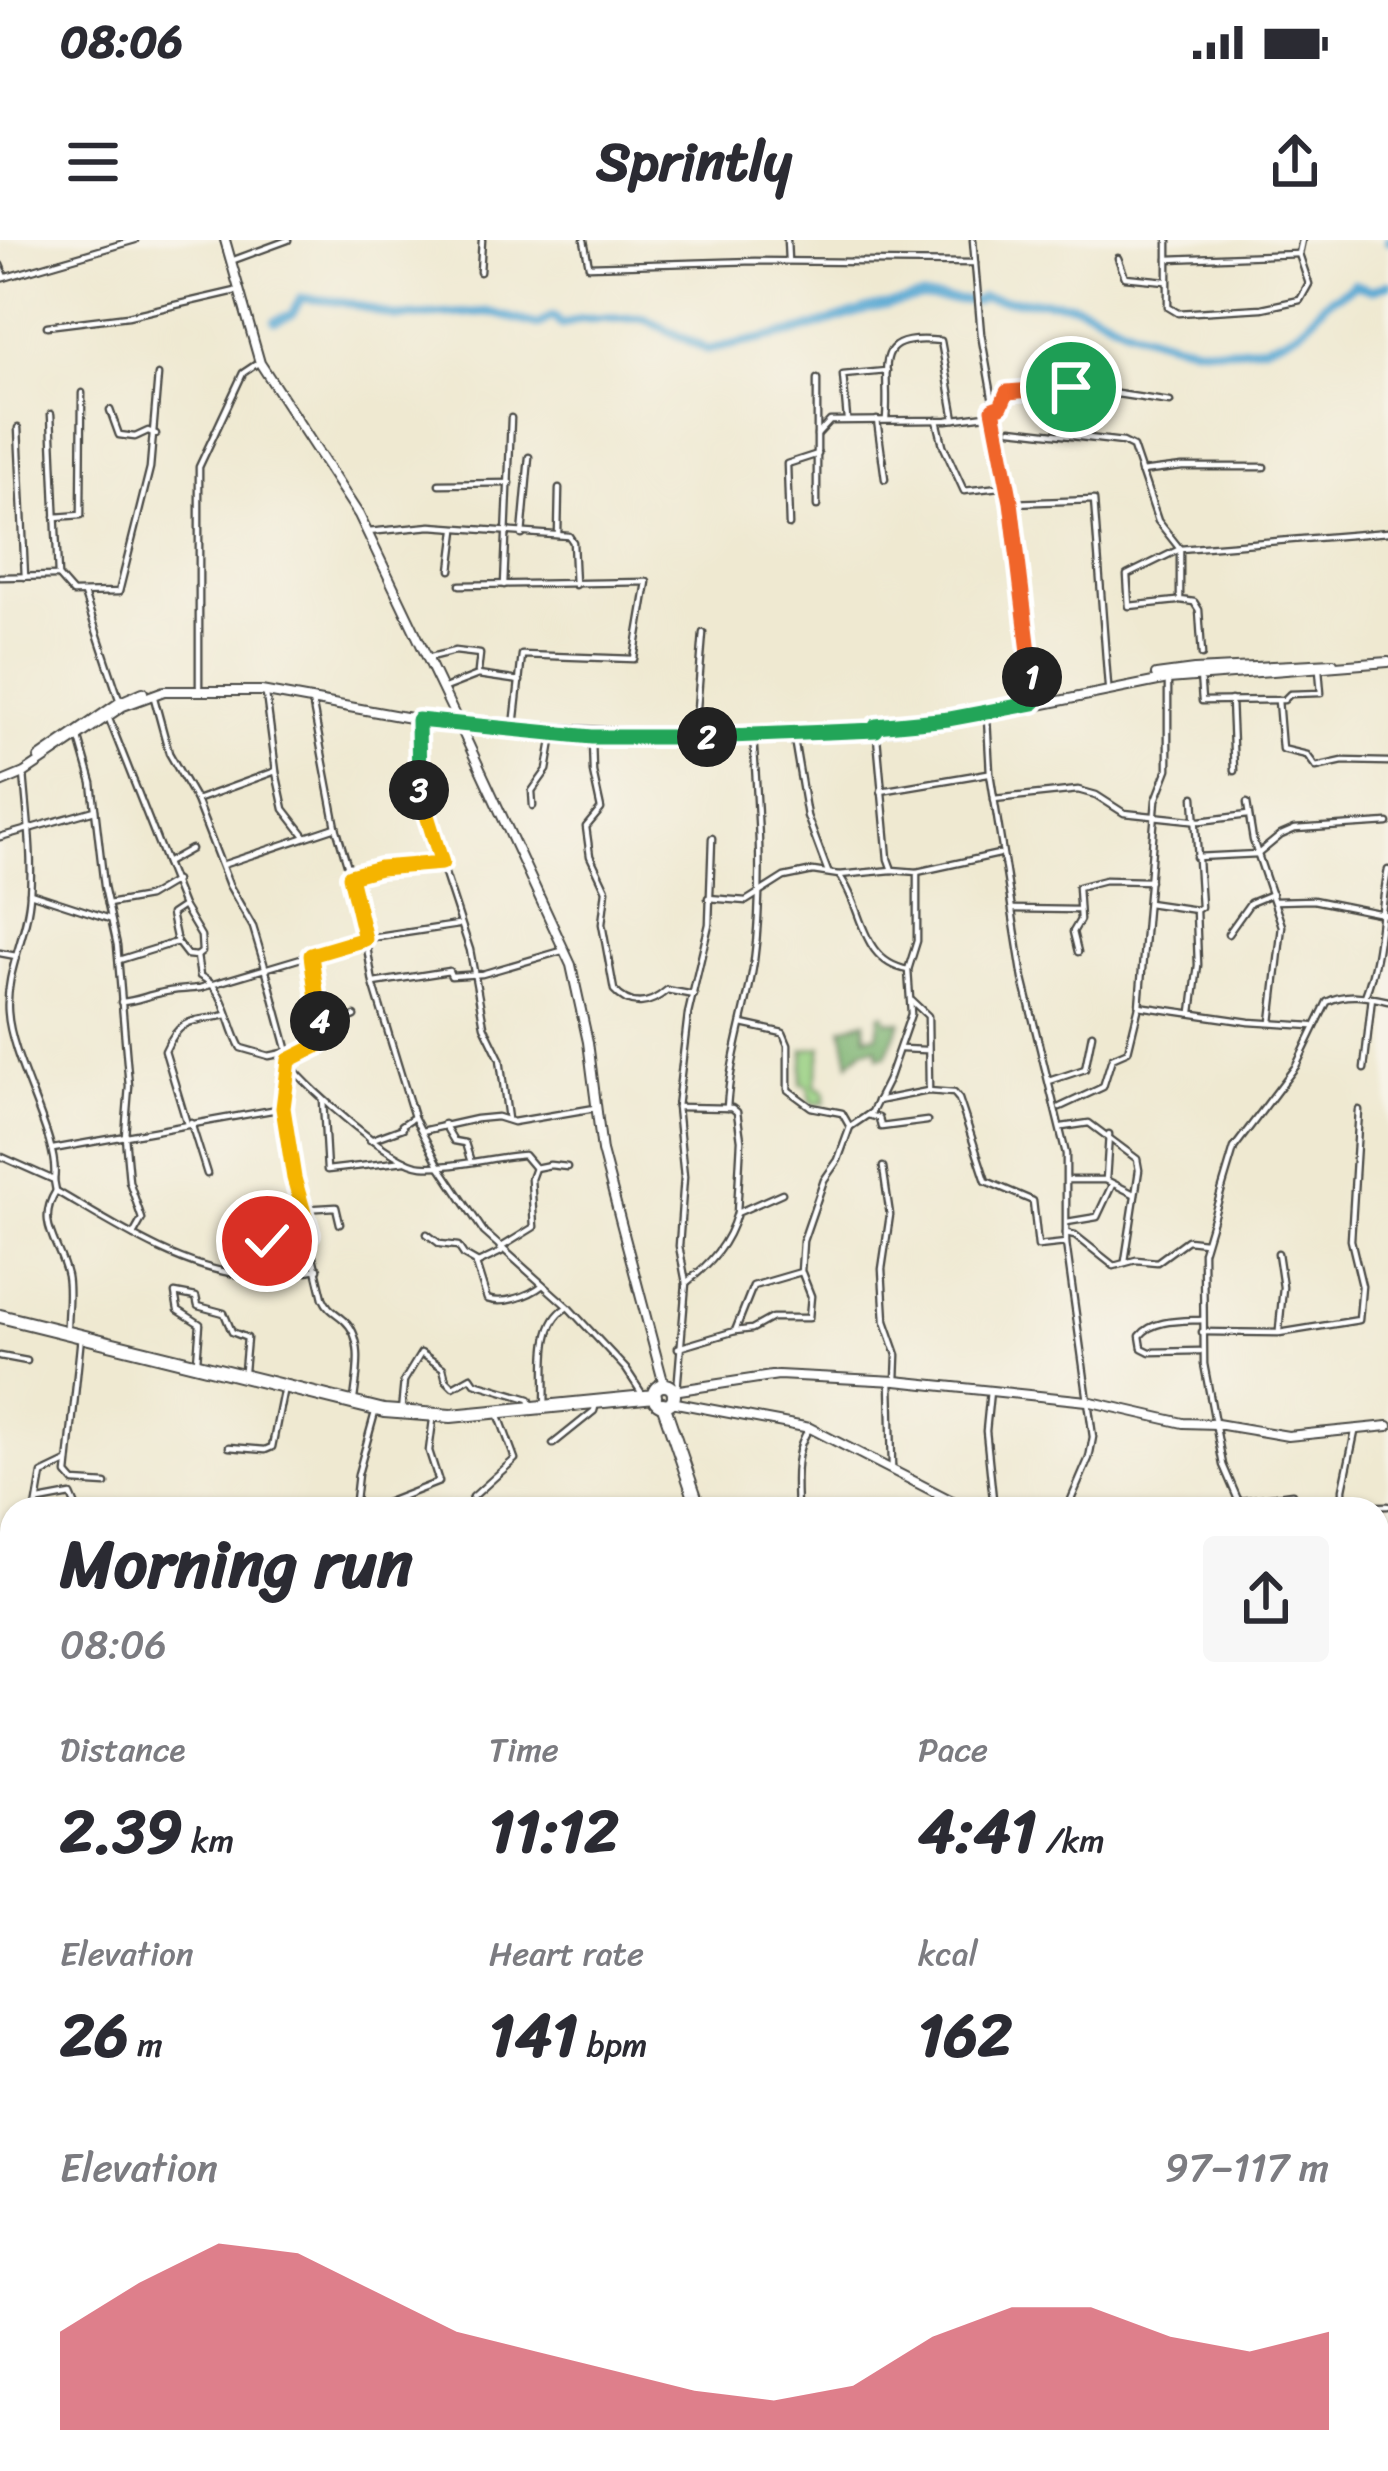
<!DOCTYPE html>
<meta charset="utf-8">
<style>
:root{--surface:#fff;--page:#f7f7f7;--text:#2b2b33;--muted:#7c7c81;--accent:#d1495b}
body{margin:0;font-family:Sriracha,sans-serif;background:var(--page);color:var(--text);height:100vh;display:flex;flex-direction:column;font-size:45px;white-space:nowrap}
*{box-sizing:border-box;margin:0}
p{font-size:39px;color:var(--muted)}
.icon{flex:none;width:66px;height:66px;fill:none;stroke:currentColor;stroke-width:2;stroke-linecap:round;stroke-linejoin:round}
.map{position:relative;flex:1;overflow:hidden}
.details{position:absolute;left:0px;top:1257px;width:1389px;height:975px;display:flex;flex-direction:column;background:var(--surface);border-radius:36px 36px 0 0;box-shadow:0 3px 9px #0004}
.details>*{flex:none}
.pin{position:absolute;display:grid;place-items:center;width:102px;height:102px;color:#fff;margin:-51px;border:6px solid #fff;border-radius:50%;box-shadow:0 3px 12px #0007}
.km{position:absolute;width:60px;height:60px;margin:-30px;border-radius:50%;background:#222;color:#fff;font-size:33px;line-height:60px;text-align:center}
.round{display:grid;place-items:center;flex:none;width:126px;height:126px;border-radius:12px;background:var(--page)}
.summary{display:flex;align-items:center;justify-content:space-between;height:204px;padding:0 60px}
h1{font-size:66px;font-weight:800;line-height:90px}
.figures{display:grid;grid-template-columns:repeat(3,1fr);gap:18px;height:204px;padding:12px 60px}
.figures div{display:grid;align-content:center}
.figures b{font-size:60px;font-weight:800}
.figures small{font-size:33px;font-weight:400}
.figures p{font-size:33px}
.chart{height:336px;padding:24px 60px}
.chart p{display:flex;justify-content:space-between}
.chart svg{width:100%;height:216px;margin-top:12px;fill:var(--accent);opacity:.7}
.status{display:flex;justify-content:space-between;align-items:center;height:84px;padding:0 60px;background:var(--surface);direction:ltr}
.status svg{height:33px;fill:currentColor}
header{display:flex;justify-content:space-between;align-items:center;height:156px;padding:0 60px;background:var(--surface);font-size:54px;font-weight:800}
.map>svg:first-child{display:block}
.green{fill:#98d082;stroke:#627e56;stroke-width:3}
.forest{fill:#7ab270;stroke:#526e4e;stroke-width:3}
.lines{fill:none;stroke-linecap:round;stroke-linejoin:round}
.river{stroke:#59a8d3;stroke-width:9}
.minor-casing{stroke:#484844;stroke-width:9}
.tertiary-casing{stroke:#484844;stroke-width:12}
.primary-casing{stroke:#484844;stroke-width:16}
.trunk-casing{stroke:#484844;stroke-width:18}
.minor{stroke:#fff;stroke-width:4.5}
.tertiary{stroke:#fff;stroke-width:8}
.primary{stroke:#fff;stroke-width:12}
.trunk{stroke:#fff;stroke-width:14}
.split-1-casing{stroke:#fff;stroke-width:24}
.split-2-casing{stroke:#fff;stroke-width:24}
.split-3-casing{stroke:#fff;stroke-width:24}
.split-4-casing{stroke:#fff;stroke-width:24}
.split-5-casing{stroke:#fff;stroke-width:24}
.split-1{stroke:#f0652b;stroke-width:15}
.split-2{stroke:#22a559;stroke-width:15}
.split-3{stroke:#22a559;stroke-width:15}
.split-4{stroke:#f5b400;stroke-width:15}
.split-5{stroke:#f5b400;stroke-width:15}
</style>
<div class="status"><b>08:06</b><svg viewBox="0 0 49 12"><path d="M0 12V9h3v3zM5 12V6h3v6zM10 12V3h3v9zM15 12V0h3v12zM26 1h20v11H26zM47 4h2v5h-2z"/></svg></div>
<header><svg class="icon" aria-label="menu" viewBox="0 0 24 24"><path d="M4 6h16M4 12h16M4 18h16"/></svg>Sprintly<svg class="icon" aria-label="share" viewBox="0 0 24 24"><path d="M12 15V3M7 8l5-5 5 5M5 13v7h14v-7"/></svg></header>
<div class="map">
<svg width="1388" height="2231" viewBox="0 0 1388 2231">
<rect width="100%" height="100%" fill="#f7f3e8"/>
<filter id="ink" filterUnits="userSpaceOnUse"><feTurbulence type="fractalNoise" baseFrequency=".00833" numOctaves="2"/><feDisplacementMap in="SourceGraphic" scale="24" xChannelSelector="R" yChannelSelector="G"/><feConvolveMatrix kernelMatrix="1 2 1 2 8 2 1 2 1" color-interpolation-filters="sRGB"/></filter>
<filter id="wash" filterUnits="userSpaceOnUse"><feTurbulence type="fractalNoise" baseFrequency=".004" numOctaves="4" result="noise"/><feDisplacementMap in="SourceGraphic" scale="48" xChannelSelector="R" yChannelSelector="G"/><feGaussianBlur stdDeviation="2.7" result="paint"/><feColorMatrix in="noise" values="0 0 0 0 0 0 0 0 0 0 0 0 0 0 0 0 0 1.4 0 .05"/><feComposite in="paint" operator="in"/></filter>
<g filter="url(#wash)">
<rect width="100%" height="100%" fill="#efe9d1"/>
<polygon class="green" points="822,807 815,846 825,851 825,863 812,864 807,845 801,844 804,809"/>
<polygon class="forest" points="880,774 884,774 887,781 901,782 886,816 878,817 877,808 863,810 849,823 842,788 865,781 866,796 877,795"/>
<g class="lines">
<g class="river">
<polyline points="1388,0 1388,1"/>
<path d="M275,81L292,74L301,58L346,62L396,77L488,72L538,85L553,76L562,85L580,79L643,78L708,110L800,91L868,69L921,58L976,61L982,57C1013,63 1045,59 1075,65C1094,70 1109,81 1127,88C1180,108 1257,124 1305,85C1313,79 1317,70 1324,64C1333,55 1345,53 1354,44L1372,50L1388,44"/>
<polyline points="131,2220 134,2231"/>
</g>
</g>
</g>
<g filter="url(#ink)">
<g class="lines">
<defs>
<g id="minor">
<polyline points="584,0 589,26 755,21 975,23"/>
<polyline points="787,0 788,21"/>
<polyline points="973,0 981,94 1011,263 1034,463"/>
<polyline points="1168,0 1168,67 1178,73 1262,68 1300,60 1309,44 1299,14 1302,0"/>
<polyline points="1118,18 1125,37 1166,41"/>
<polyline points="1168,19 1299,14"/>
<polyline points="231,21 288,0"/>
<polyline points="0,25 5,37"/>
<polyline points="480,32 482,0"/>
<polyline points="0,39 135,0"/>
<polyline points="47,86 128,76 240,50"/>
<polyline points="993,169 1001,166 1007,152 1071,147 1170,162"/>
<polyline points="110,170 119,195 135,197 148,191 156,194"/>
<polyline points="51,174 58,336 73,353 119,352 150,228 158,135"/>
<polyline points="847,179 843,135 887,131"/>
<path d="M886,179C891,125 868,94 941,101L955,179"/>
<polyline points="877,180 885,239"/>
<polyline points="937,180 943,205 964,251 1008,246"/>
<polyline points="18,188 25,337"/>
<polyline points="1011,189 1123,202 1133,207 1158,281 1180,309 1180,360 1194,362 1199,370 1202,415"/>
<polyline points="817,195 830,181 947,180 994,174"/>
<polyline points="1141,232 1182,227 1264,227"/>
<polyline points="439,244 510,243"/>
<polyline points="1011,263 1094,260 1108,446"/>
<polyline points="817,266 817,139"/>
<polyline points="55,277 81,275 82,153"/>
<polyline points="789,285 787,224 818,214"/>
<polyline points="368,292 431,286 569,296 573,302 575,345"/>
<polyline points="522,295 529,217"/>
<polyline points="558,295 559,248"/>
<polyline points="451,330 456,290"/>
<polyline points="0,337 58,336"/>
<polyline points="460,345 647,342 634,419 522,415 514,486"/>
<polyline points="504,345 511,178"/>
<polyline points="84,354 120,462"/>
<polyline points="1177,361 1129,366 1127,335 1180,309 1388,292"/>
<polyline points="427,418 455,411 480,414 478,432"/>
<polyline points="1200,435 1202,461 1284,460 1290,454 1321,453 1319,429"/>
<polyline points="199,446 199,227 243,133 258,123"/>
<polyline points="442,449 478,435 520,441"/>
<path d="M153,454L169,513L196,560L229,645L253,687L265,727L288,812L283,868L294,938L323,1058C329,1071 334,1071 344,1080C365,1098 357,1135 354,1159"/>
<polyline points="1231,460 1234,531"/>
<polyline points="1278,460 1282,509 1307,515 1316,527 1343,521 1388,522"/>
<polyline points="312,461 336,587 361,671 373,743 414,877 439,925 484,992 568,1067 626,1129 643,1155"/>
<polyline points="987,478 990,533 1023,739 1066,914 1066,1003 1093,1197 1089,1218 1067,1269"/>
<path d="M109,479L183,666L171,674L177,702L187,715L197,716L200,736C227,749 227,784 241,808L269,816L288,812"/>
<polyline points="419,480 420,558 470,710 484,786 500,819 508,879"/>
<polyline points="695,493 703,393"/>
<polyline points="793,493 807,576 828,632"/>
<polyline points="79,498 92,543 104,646 117,705 129,846 125,896 129,941 142,979 133,995"/>
<path d="M592,499L593,532L601,569L586,587L590,616L606,650L602,684L614,750C631,769 650,765 667,750L694,755"/>
<polyline points="276,532 284,569 305,596"/>
<path d="M24,533C27,573 33,615 30,654C28,694 5,731 8,772C11,822 61,901 54,940"/>
<polyline points="881,551 988,533"/>
<polyline points="994,559 1078,550 1096,555 1124,573 1200,581 1248,575"/>
<polyline points="196,560 276,531 266,454"/>
<polyline points="1247,563 1253,600 1282,686 1271,782"/>
<polyline points="533,566 532,551 547,530 553,495"/>
<polyline points="0,597 95,570"/>
<polyline points="1196,617 1258,614 1281,595 1295,589 1388,583"/>
<polyline points="166,623 191,609"/>
<polyline points="222,625 336,587"/>
<polyline points="917,632 999,614"/>
<path d="M839,635C864,668 859,721 908,730"/>
<polyline points="350,636 380,628 442,624"/>
<polyline points="30,653 110,679"/>
<polyline points="708,658 746,661 784,637 813,631 839,635 892,630"/>
<polyline points="1275,661 1313,660 1388,675"/>
<polyline points="1148,663 1196,670 1201,667 1194,557"/>
<polyline points="108,664 148,657 175,641"/>
<polyline points="183,666 201,696 202,712 197,716"/>
<polyline points="1013,669 1078,670"/>
<polyline points="1228,694 1250,663 1272,654"/>
<polyline points="1078,712 1073,692 1080,680 1078,647 1105,640 1150,641"/>
<polyline points="0,713 16,716"/>
<polyline points="311,715 321,789"/>
<polyline points="119,720 177,702"/>
<polyline points="374,743 449,731 451,736 482,734 565,710"/>
<path d="M1365,756C1382,712 1379,675 1388,630"/>
<polyline points="912,761 928,776 929,849"/>
<path d="M121,762C137,761 145,756 160,753C173,749 186,750 200,748L365,699L458,685"/>
<polyline points="1139,766 1249,782 1312,786"/>
<polyline points="1192,772 1198,725 1196,670"/>
<polyline points="742,784 783,793 788,805 788,850 811,867 842,873 850,887"/>
<polyline points="901,809 926,810"/>
<polyline points="290,819 319,805 321,789 355,776"/>
<path d="M290,825C310,850 392,924 422,926C457,928 490,917 524,915L535,928"/>
<polyline points="1364,829 1372,757"/>
<polyline points="1049,841 1085,829 1092,794"/>
<polyline points="323,860 327,930 405,921"/>
<polyline points="877,861 928,851 954,853 959,859 986,941 1033,961 1038,1006 1066,1003"/>
<polyline points="677,867 732,868 737,872 741,900 737,973"/>
<polyline points="1060,867 1103,847 1112,818 1128,811 1139,766 1156,560 1168,529 1168,439"/>
<path d="M727,868C730,816 747,771 754,721C764,646 758,570 753,494"/>
<polyline points="868,875 879,878 881,887 927,881"/>
<polyline points="191,883 207,934"/>
<path d="M187,884L165,811C181,775 195,782 227,775"/>
<polyline points="444,884 454,901 465,903 470,919"/>
<polyline points="1062,887 1089,883 1137,919 1139,930 1125,1021"/>
<polyline points="422,891 476,879 497,877 513,882 595,868"/>
<polyline points="370,900 403,888 402,885 414,877"/>
<polyline points="53,909 283,868"/>
<path d="M0,916L54,940L56,951C35,984 60,1003 67,1036C70,1052 67,1071 67,1087"/>
<polyline points="883,927 890,975 882,1029 885,1081 897,1115 896,1141"/>
<polyline points="535,928 550,925 567,927"/>
<polyline points="1068,940 1106,940 1134,954"/>
<polyline points="1106,940 1109,894"/>
<path d="M56,951C113,984 177,1027 243,1035C268,1039 293,1033 318,1029"/>
<polyline points="302,969 336,967 340,984"/>
<polyline points="263,973 267,1001 310,994"/>
<polyline points="1067,982 1097,977 1112,945"/>
<polyline points="1066,993 1075,995 1114,1026 1136,1020 1157,1022 1187,1000 1205,1002"/>
<polyline points="427,994 440,1004 458,1006 464,1015 478,1023"/>
<polyline points="500,1008 534,987 531,939 535,928"/>
<path d="M501,1012L476,1024L487,1059C503,1065 529,1056 543,1045"/>
<polyline points="1278,1013 1283,1047 1279,1090"/>
<path d="M686,1043C711,1023 728,1004 737,973L782,953"/>
<polyline points="735,1091 752,1089 772,1078 809,1078 811,1056 802,1033"/>
<polyline points="1202,1092 1279,1093 1359,1080 1362,1046 1351,1000 1359,870"/>
<polyline points="81,1096 67,1234 74,1242 106,1244"/>
<polyline points="678,1108 735,1091 753,1046 801,1032 803,1001 824,940 838,920 850,887 872,872 888,840 911,774 908,730 917,701 917,632 892,630 888,619 876,486"/>
<path d="M1200,1111L1150,1112L1142,1108L1140,1096C1153,1079 1182,1081 1202,1080"/>
<polyline points="0,1116 27,1121"/>
<polyline points="197,1121 200,1084 178,1070 175,1053 196,1057 198,1066 224,1073 232,1092 247,1098 244,1131"/>
<polyline points="890,1141 892,1227"/>
<polyline points="677,1151 686,1043 679,1006 684,937 677,867 688,774 709,684 712,598"/>
<polyline points="990,1151 986,1191 994,1269"/>
<path d="M545,1163C547,1134 538,1085 566,1068"/>
<polyline points="401,1172 404,1141 421,1113 443,1128 446,1140 453,1147 471,1137 475,1143 529,1159 531,1164"/>
<polyline points="553,1204 594,1171 596,1163"/>
<polyline points="229,1207 265,1210 272,1207 284,1147"/>
<polyline points="39,1261 71,1255 77,1269"/>
<polyline points="1241,1261 1292,1254 1296,1269"/>
<polyline points="1346,1267 1388,1266"/>
<polyline points="36,1269 42,1234 67,1222"/>
<polyline points="354,1269 358,1234 376,1169"/>
<polyline points="370,1269 439,1242 429,1211 433,1180"/>
<polyline points="468,1269 473,1257 515,1219 498,1173"/>
<path d="M797,1269C796,1244 793,1208 810,1188"/>
<polyline points="928,1269 939,1254"/>
<path d="M1242,1269L1223,1225L1204,1124L1203,1012L1234,908L1296,826L1327,762C1346,752 1367,756 1388,761"/>
<polyline points="1343,1269 1343,1249 1355,1192"/>
<polyline points="0,1318 12,1306"/>
<polyline points="0,1354 8,1382 12,1454"/>
<polyline points="1377,1393 1388,1392"/>
<polyline points="0,1461 11,1452"/>
<polyline points="1377,1463 1380,1449 1388,1442"/>
<polyline points="1377,1552 1388,1553"/>
<polyline points="1377,1638 1388,1636"/>
<polyline points="0,1688 12,1700"/>
<polyline points="0,1732 12,1735"/>
<polyline points="1377,1813 1388,1816"/>
<polyline points="4,1867 12,1868"/>
<polyline points="0,1896 12,1897"/>
<polyline points="0,1949 12,1949"/>
<polyline points="0,2014 0,2028"/>
<polyline points="0,2042 12,2045"/>
<polyline points="1377,2122 1388,2120"/>
<polyline points="0,2183 12,2109"/>
<polyline points="1377,2190 1388,2205"/>
<polyline points="0,2211 12,2214"/>
<polyline points="36,2220 77,2231"/>
<polyline points="158,2220 159,2231"/>
<polyline points="420,2220 425,2231"/>
<polyline points="766,2220 766,2231"/>
<polyline points="1193,2220 1218,2231"/>
<polyline points="1251,2220 1254,2231"/>
<polyline points="579,2228 632,2231"/>
<polyline points="278,2231 278,2220"/>
<polyline points="641,2231 642,2220"/>
<polyline points="841,2231 843,2220"/>
<polyline points="893,2231 913,2228 919,2220"/>
<polyline points="1040,2231 1040,2220"/>
<polyline points="1086,2231 1087,2220"/>
<polyline points="1119,2231 1151,2222"/>
<polyline points="1225,2231 1234,2229"/>
</g>
<g id="tertiary">
<polyline points="225,0 260,123 359,275 458,482"/>
<polyline points="1156,435 1194,430 1333,423"/>
<polyline points="526,487 625,493"/>
<polyline points="461,488 571,725 588,802 602,911 664,1145"/>
<polyline points="670,493 702,492"/>
<polyline points="39,518 120,462 143,452"/>
<polyline points="0,543 24,533 123,466 164,451 261,451 460,487 592,497 686,498 876,491 950,483 1168,439 1388,422"/>
<polyline points="673,1151 778,1135 896,1141 1087,1161 1183,1183 1217,1184 1288,1196 1388,1186"/>
<polyline points="671,1162 810,1188 968,1269"/>
<polyline points="1377,1969 1388,1972"/>
</g>
<g id="primary">
<polyline points="0,1076 384,1171 451,1176 655,1156"/>
<circle cx="664" cy="1155" r="10"/>
<polyline points="663,1164 699,1269"/>
<polyline points="0,1485 12,1500"/>
<polyline points="570,2220 574,2231"/>
<polyline points="971,2220 975,2231"/>
</g>
<g id="trunk">
<polyline points="1377,1927 1388,1899"/>
<polyline points="1324,2231 1325,2220"/>
</g>
</defs>
<use href="#minor" class="minor-casing"/>
<use href="#tertiary" class="tertiary-casing"/>
<use href="#primary" class="primary-casing"/>
<use href="#trunk" class="trunk-casing"/>
<use href="#minor" class="minor"/>
<use href="#tertiary" class="tertiary"/>
<use href="#primary" class="primary"/>
<use href="#trunk" class="trunk"/>
</g>
</g>
<g class="lines" filter="url(#ink)">
<defs>
<polyline id="split-1" points="1032,437 1011,262 993,169 1001,166 1007,152 1071,147"/>
<polyline id="split-2" points="707,497 876,490 876,486 949,479 1034,463 1032,437"/>
<polyline id="split-3" points="419,550 418,480 592,497 707,497"/>
<polyline id="split-4" points="320,781 311,715 365,699 350,636 380,628 442,623 419,550"/>
<polyline id="split-5" points="267,1001 310,994 294,938 283,868 289,820 319,805 320,781"/>
</defs>
<use href="#split-1" class="split-1-casing"/>
<use href="#split-2" class="split-2-casing"/>
<use href="#split-3" class="split-3-casing"/>
<use href="#split-4" class="split-4-casing"/>
<use href="#split-5" class="split-5-casing"/>
<use href="#split-1" class="split-1"/>
<use href="#split-2" class="split-2"/>
<use href="#split-3" class="split-3"/>
<use href="#split-4" class="split-4"/>
<use href="#split-5" class="split-5"/>
</g>
</svg>
<div class="pin" style="left:1071px;top:147px;background:#1e9e55"><svg class="icon" aria-label="arrive" viewBox="0 0 24 24"><path d="M6 21V4h12l-3 4 3 4H6"/></svg></div>
<div class="pin" style="left:267px;top:1001px;background:#d93025"><svg class="icon" aria-label="check" viewBox="0 0 24 24"><path d="M5 12l5 5 9-10"/></svg></div>
<b class="km" style="left:1032px;top:437px">1</b>
<b class="km" style="left:707px;top:497px">2</b>
<b class="km" style="left:419px;top:550px">3</b>
<b class="km" style="left:320px;top:781px">4</b>
<section class="details">
<div class="summary"><div><h1>Morning run</h1><p>08:06</p></div><a class="round"><svg class="icon" aria-label="share" viewBox="0 0 24 24"><path d="M12 15V3M7 8l5-5 5 5M5 13v7h14v-7"/></svg></a></div>
<div class="figures">
<div><p>Distance</p><b>2.39<small> km</small></b></div>
<div><p>Time</p><b>11:12</b></div>
<div><p>Pace</p><b>4:41<small> /km</small></b></div>
</div>
<div class="figures">
<div><p>Elevation</p><b>26<small> m</small></b></div>
<div><p>Heart rate</p><b>141<small> bpm</small></b></div>
<div><p>kcal</p><b>162</b></div>
</div>
<div class="chart"><p><span>Elevation</span>97–117 m</p>
<svg viewBox="0 0 160 44" preserveAspectRatio="none"><path d="M0 44V24L10 14L20 6L30 8L40 16L50 24L60 28L70 32L80 36L90 38L100 35L110 25L120 19L130 19L140 25L150 28L160 24V44z"/></svg>
</div>
</section>
</div>
